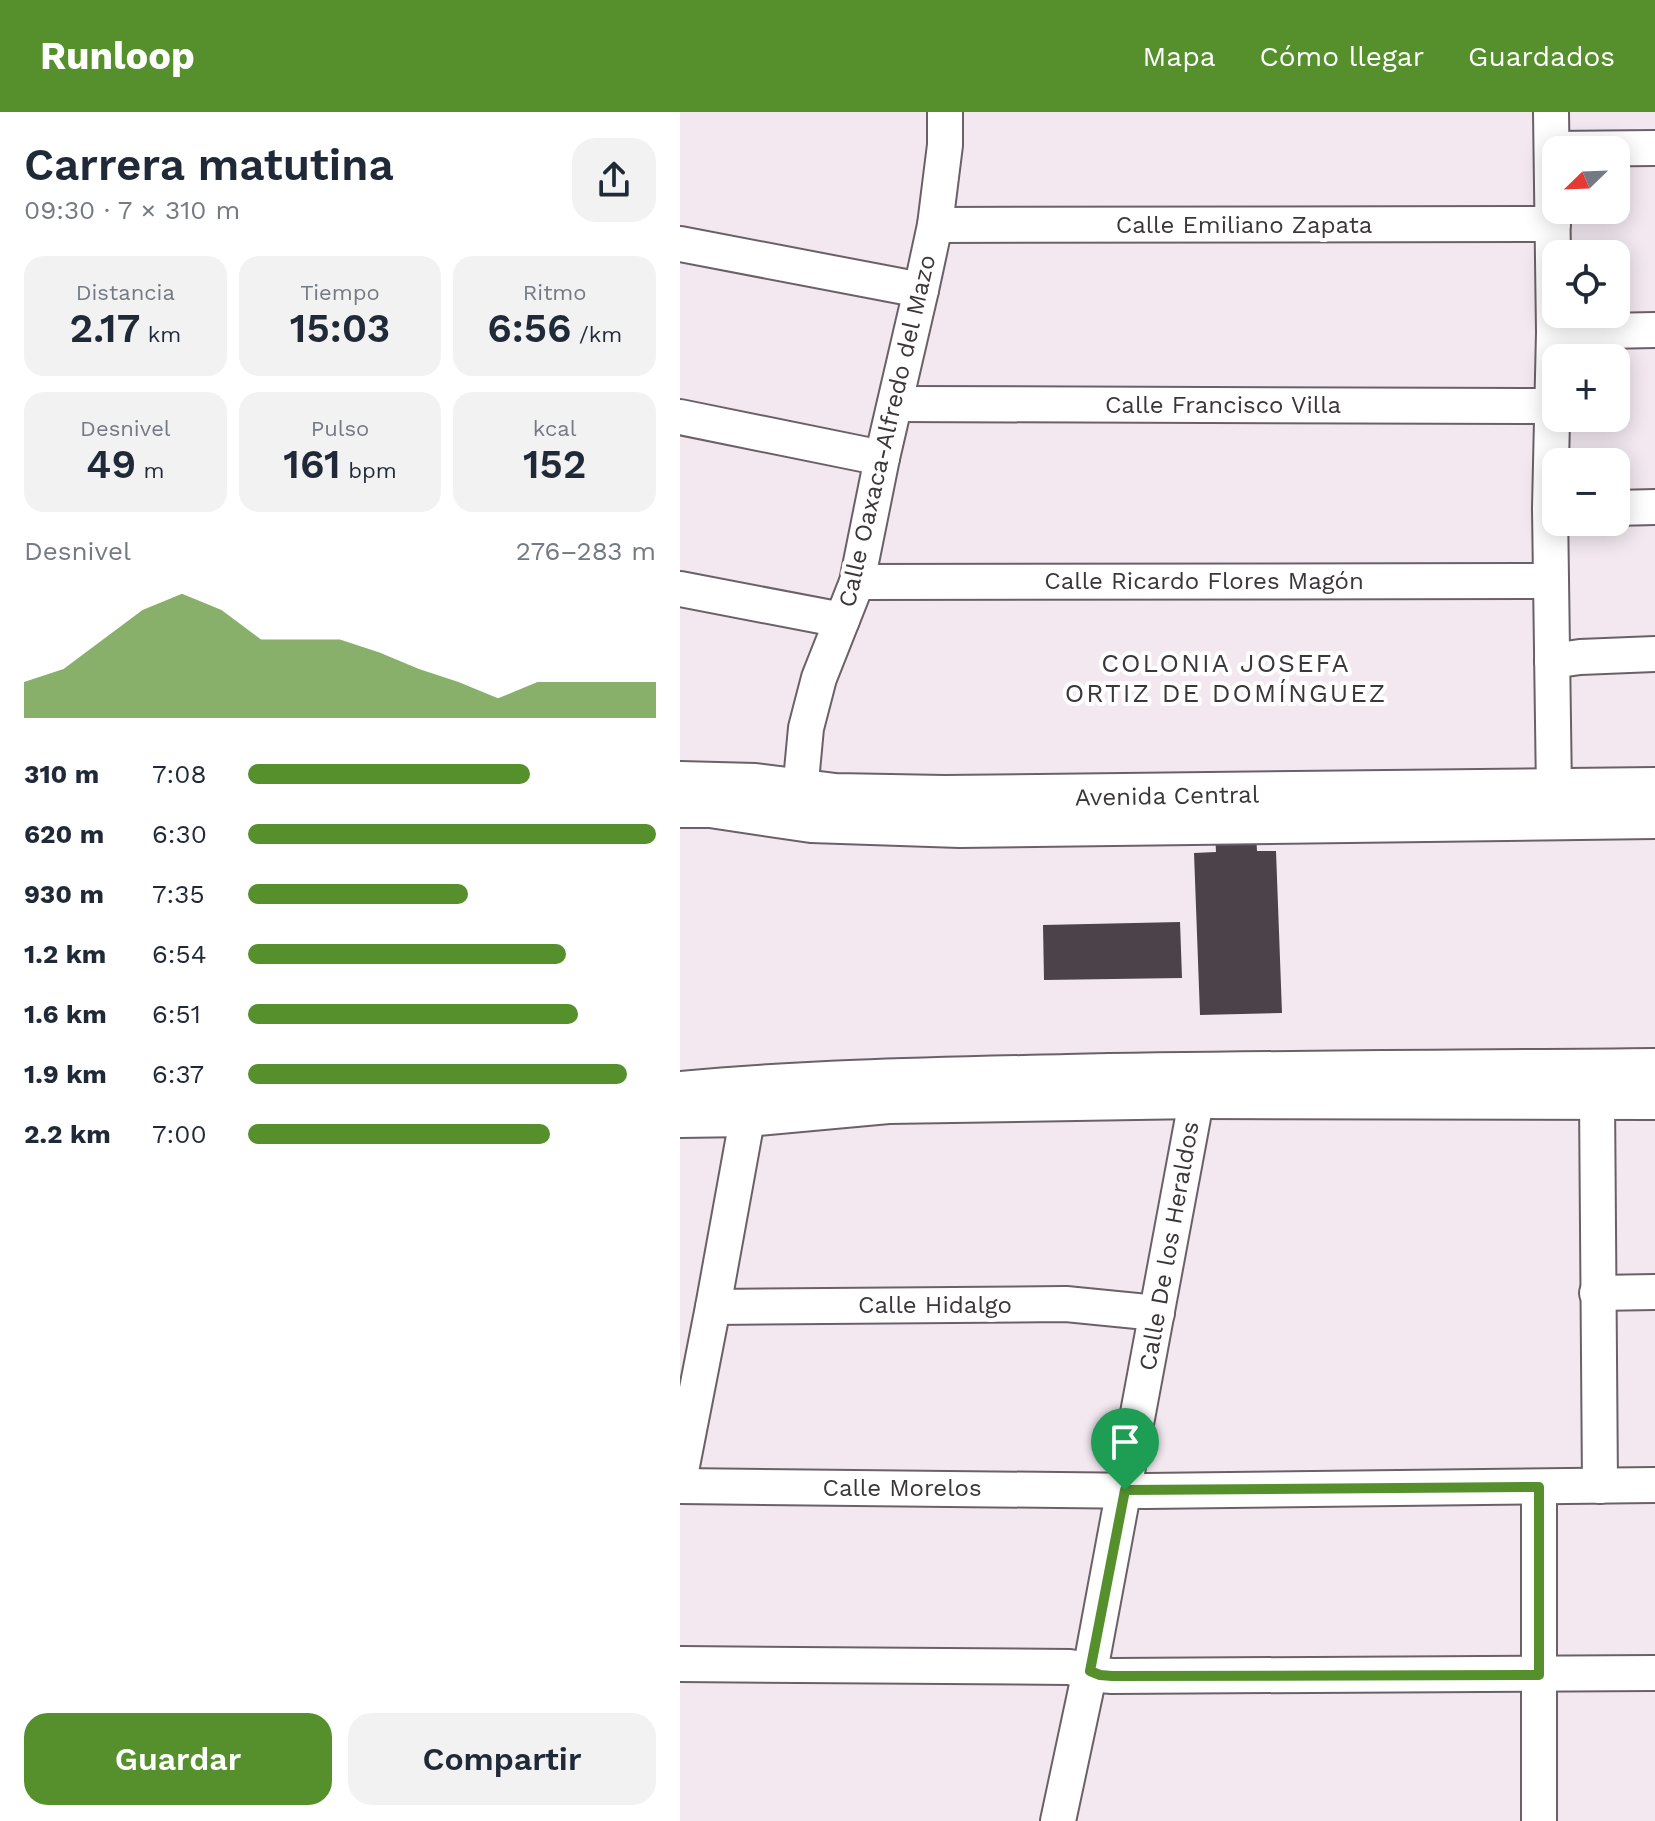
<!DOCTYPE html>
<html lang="es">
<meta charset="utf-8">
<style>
:root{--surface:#fff;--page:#f2f2f3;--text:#1f2937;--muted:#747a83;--accent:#56902d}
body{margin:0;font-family:"Work Sans",sans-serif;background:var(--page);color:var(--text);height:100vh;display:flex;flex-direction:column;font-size:30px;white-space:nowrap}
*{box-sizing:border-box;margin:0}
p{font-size:26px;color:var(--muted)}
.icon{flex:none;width:44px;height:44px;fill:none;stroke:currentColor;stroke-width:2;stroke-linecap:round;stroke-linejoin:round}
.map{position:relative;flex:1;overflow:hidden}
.panel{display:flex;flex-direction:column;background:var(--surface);width:680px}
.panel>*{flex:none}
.needle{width:52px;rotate:247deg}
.buttons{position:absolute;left:862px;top:24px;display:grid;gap:16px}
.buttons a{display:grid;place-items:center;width:88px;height:88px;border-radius:16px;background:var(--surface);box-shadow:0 4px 20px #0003;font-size:40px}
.pin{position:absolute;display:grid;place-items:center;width:68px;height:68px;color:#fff;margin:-82px -34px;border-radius:50% 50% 50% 0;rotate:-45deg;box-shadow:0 0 8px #0007}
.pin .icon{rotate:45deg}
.round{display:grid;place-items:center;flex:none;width:84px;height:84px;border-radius:24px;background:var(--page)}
.headline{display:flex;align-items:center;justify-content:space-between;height:136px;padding:0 24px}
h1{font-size:44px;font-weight:600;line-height:60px}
.figures{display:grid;grid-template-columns:repeat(3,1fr);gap:12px;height:136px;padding:8px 24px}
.figures div{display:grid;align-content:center;border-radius:20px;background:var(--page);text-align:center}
.figures b{font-size:40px;font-weight:600}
.figures small{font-size:22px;font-weight:400}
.figures p{font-size:22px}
.chart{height:224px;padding:16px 24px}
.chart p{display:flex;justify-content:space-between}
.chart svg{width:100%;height:144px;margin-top:8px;fill:var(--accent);opacity:.7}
.primary-button{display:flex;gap:16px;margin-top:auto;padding:16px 24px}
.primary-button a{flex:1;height:92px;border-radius:24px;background:var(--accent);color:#fff;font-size:32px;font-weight:600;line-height:92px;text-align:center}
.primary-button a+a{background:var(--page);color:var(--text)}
ul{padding:0 24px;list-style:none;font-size:26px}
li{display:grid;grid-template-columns:128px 96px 1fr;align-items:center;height:60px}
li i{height:20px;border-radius:10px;background:var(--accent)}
header{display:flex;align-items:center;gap:48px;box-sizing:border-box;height:112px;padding:0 40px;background:var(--accent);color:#fff}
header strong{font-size:38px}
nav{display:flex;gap:44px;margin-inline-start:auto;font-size:28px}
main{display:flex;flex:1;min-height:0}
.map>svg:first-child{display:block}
.building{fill:#4b4349}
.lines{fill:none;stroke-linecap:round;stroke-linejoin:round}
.minor-casing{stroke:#6a6168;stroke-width:38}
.highway-casing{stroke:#6a6168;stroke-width:48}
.minor{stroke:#fff;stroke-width:34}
.highway{stroke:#fff;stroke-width:44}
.route-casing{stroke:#fff;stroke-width:16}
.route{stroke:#56902d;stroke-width:10}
.labels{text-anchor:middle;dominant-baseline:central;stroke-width:8;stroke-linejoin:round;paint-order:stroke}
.street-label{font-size:24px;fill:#3a3639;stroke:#fff}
.neighbourhood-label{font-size:26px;letter-spacing:2px;fill:#3a3639;stroke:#fff}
</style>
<header>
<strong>Runloop</strong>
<nav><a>Mapa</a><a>Cómo llegar</a><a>Guardados</a></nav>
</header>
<main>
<section class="panel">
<div class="headline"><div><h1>Carrera matutina</h1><p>09:30 · 7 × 310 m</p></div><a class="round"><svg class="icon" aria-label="share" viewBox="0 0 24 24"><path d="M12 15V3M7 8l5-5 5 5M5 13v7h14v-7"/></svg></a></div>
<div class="figures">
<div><p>Distancia</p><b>2.17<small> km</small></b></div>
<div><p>Tiempo</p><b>15:03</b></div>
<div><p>Ritmo</p><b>6:56<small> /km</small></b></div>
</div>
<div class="figures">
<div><p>Desnivel</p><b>49<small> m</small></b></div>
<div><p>Pulso</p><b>161<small> bpm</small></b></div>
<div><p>kcal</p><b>152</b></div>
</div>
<div class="chart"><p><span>Desnivel</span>276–283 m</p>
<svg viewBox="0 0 160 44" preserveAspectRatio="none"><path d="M0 44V33L10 29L20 20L30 11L40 6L50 11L60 20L70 20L80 20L90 24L100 29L110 33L120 38L130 33L140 33L150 33L160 33V44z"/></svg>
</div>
<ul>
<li><b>310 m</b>7:08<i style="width:69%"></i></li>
<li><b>620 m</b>6:30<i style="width:100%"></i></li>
<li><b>930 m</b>7:35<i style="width:54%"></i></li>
<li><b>1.2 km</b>6:54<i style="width:78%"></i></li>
<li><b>1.6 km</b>6:51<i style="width:81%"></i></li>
<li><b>1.9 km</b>6:37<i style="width:93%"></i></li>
<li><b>2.2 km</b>7:00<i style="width:74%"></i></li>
</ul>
<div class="primary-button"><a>Guardar</a><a>Compartir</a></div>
</section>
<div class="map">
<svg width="975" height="1709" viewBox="0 0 975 1709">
<rect width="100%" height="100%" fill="#f3e8f0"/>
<g class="building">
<polygon points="576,720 577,739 596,739 602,901 520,903 514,741 536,740 535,721"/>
<polygon points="500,810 502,866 364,868 363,813"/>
</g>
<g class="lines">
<defs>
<g id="minor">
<polyline points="871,0 874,220 870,396 874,680"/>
<polyline points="872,37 975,36"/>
<polyline points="255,113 873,112"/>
<polyline points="0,132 241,178"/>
<polyline points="874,220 975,218"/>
<polyline points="215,292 871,294"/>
<polyline points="0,305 202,346"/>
<polyline points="936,396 975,395"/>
<polyline points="177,470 871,469"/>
<polyline points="0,477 162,508"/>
<polyline points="872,549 900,545 975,542"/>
<polyline points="120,680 126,616 139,566 177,470 202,346 241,178 255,113 265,33 265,0"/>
<polyline points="0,698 30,698 131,713 280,718 975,709"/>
<path d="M0,977C129,965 258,963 387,960C583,956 779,956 975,954"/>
<polyline points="917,986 920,1374"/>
<polyline points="917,1181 975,1180"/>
<polyline points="33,1195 386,1192 477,1201"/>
<polyline points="0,1364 33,1195 68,1002"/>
<polyline points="0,1374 466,1379 975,1373"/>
<polyline points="0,1552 390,1555 420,1563 432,1564 975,1561"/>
<polyline points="378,1709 410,1559 517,984"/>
<polyline points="859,1709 859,1375"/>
</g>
<g id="highway">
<polyline points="0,672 75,674 155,684 264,686 975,678"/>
<polyline points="0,1003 68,1002 208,989 517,984 975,985"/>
</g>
</defs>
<use href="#minor" class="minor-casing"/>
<use href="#highway" class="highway-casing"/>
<use href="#minor" class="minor"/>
<use href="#highway" class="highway"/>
</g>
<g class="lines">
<defs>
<polygon id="route" points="859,1375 859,1563 432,1564 420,1563 410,1559 445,1378"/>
</defs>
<use href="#route" class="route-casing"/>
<use href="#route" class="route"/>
</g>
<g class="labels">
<g class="street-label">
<text x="564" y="113">Calle Emiliano Zapata</text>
<text x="543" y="293">Calle Francisco Villa</text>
<text transform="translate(207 319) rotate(-77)">Calle Oaxaca-Alfredo del Mazo</text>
<text x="524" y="469">Calle Ricardo Flores Magón</text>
<text transform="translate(487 684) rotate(-1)">Avenida Central</text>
<text transform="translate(489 1134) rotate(-80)">Calle De los Heraldos</text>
<text x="255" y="1193">Calle Hidalgo</text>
<text x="222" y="1376">Calle Morelos</text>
</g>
<g class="neighbourhood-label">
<text x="546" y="551">COLONIA JOSEFA<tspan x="546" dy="30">ORTIZ DE DOMÍNGUEZ</tspan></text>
</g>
</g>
</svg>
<div class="buttons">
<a><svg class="needle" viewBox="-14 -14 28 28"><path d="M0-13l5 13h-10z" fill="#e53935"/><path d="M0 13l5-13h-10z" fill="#747a83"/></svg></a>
<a><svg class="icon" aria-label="locate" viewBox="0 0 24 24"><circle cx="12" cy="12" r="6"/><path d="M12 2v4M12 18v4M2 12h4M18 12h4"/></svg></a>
<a>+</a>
<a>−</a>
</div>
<div class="pin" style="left:445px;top:1378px;background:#1e9e55"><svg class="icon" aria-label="arrive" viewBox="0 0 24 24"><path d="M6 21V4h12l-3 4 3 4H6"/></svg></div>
</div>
</main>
